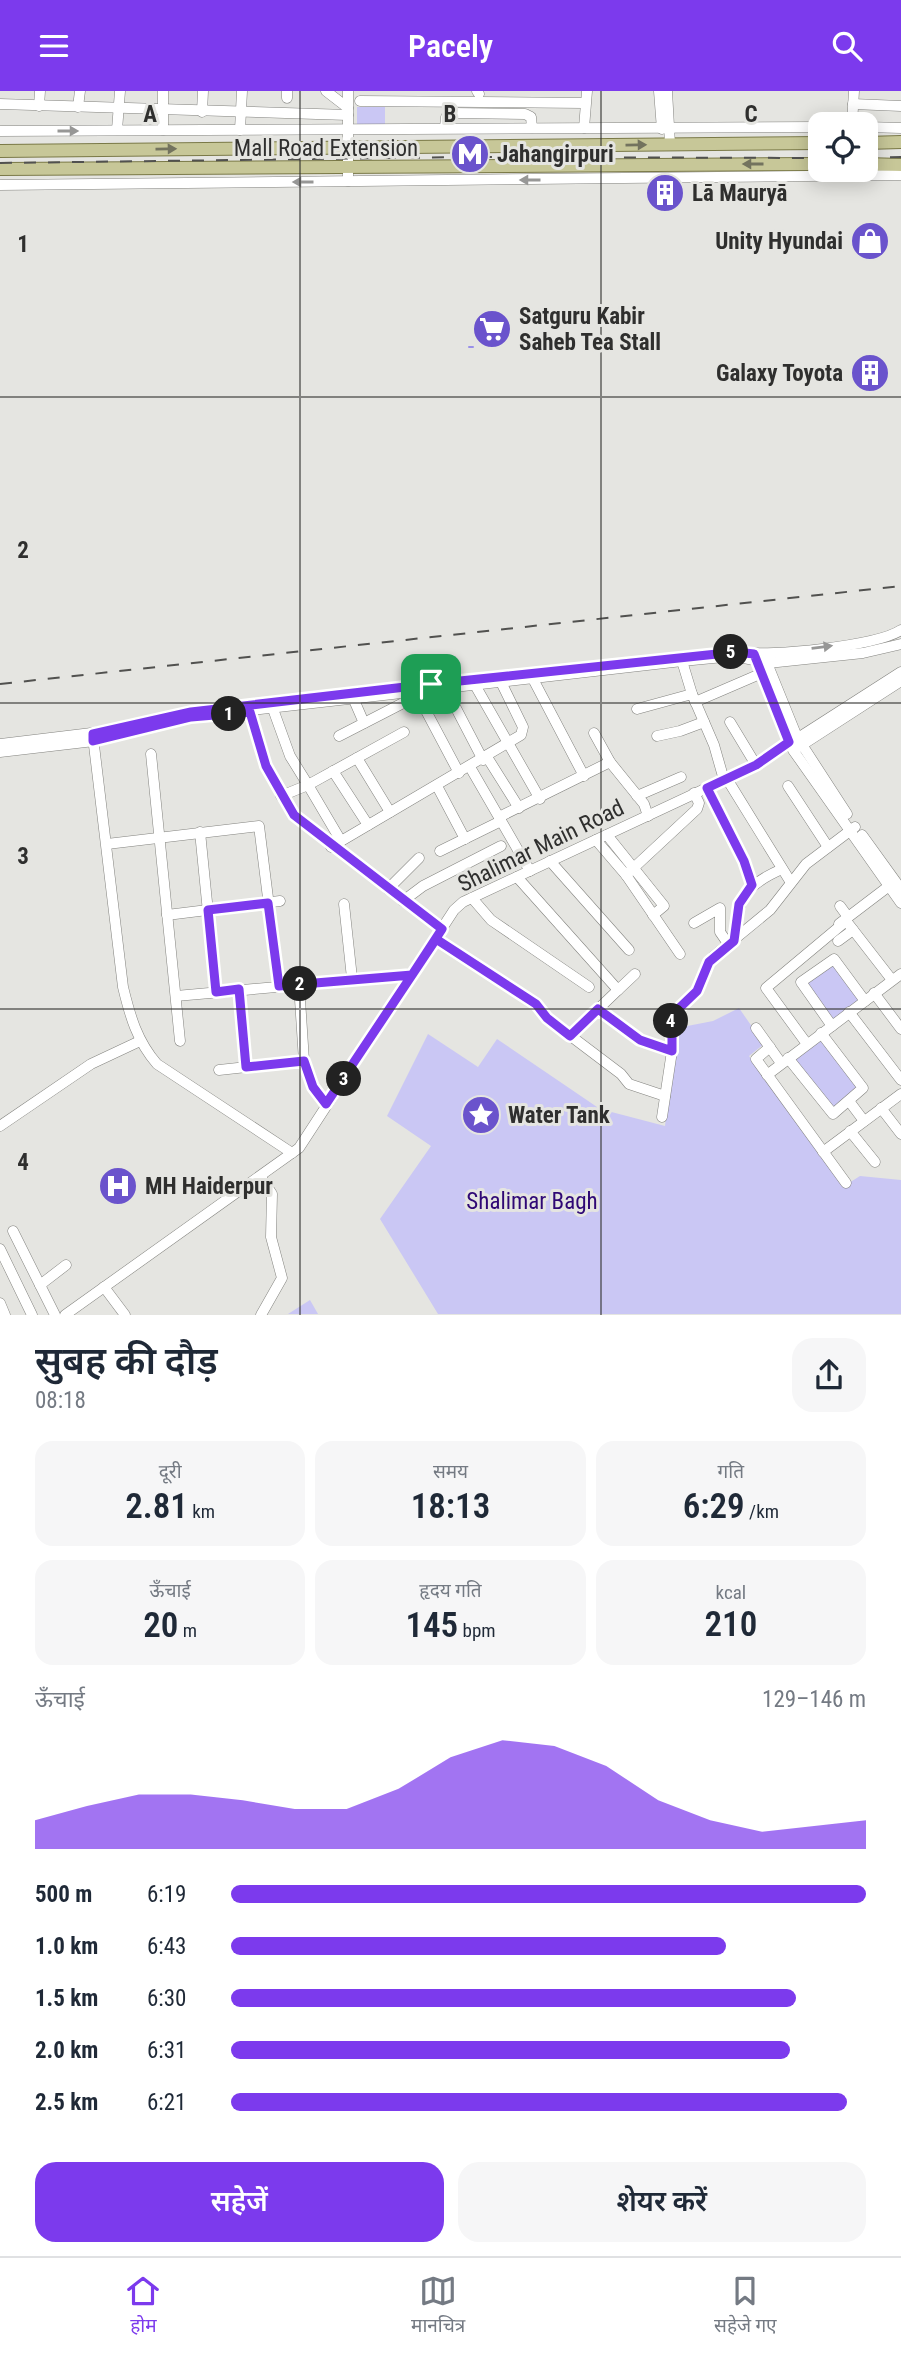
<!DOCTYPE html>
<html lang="hi">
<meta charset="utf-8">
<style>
:root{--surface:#fff;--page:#f6f6f7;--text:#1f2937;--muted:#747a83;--line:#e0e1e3;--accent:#7c3aed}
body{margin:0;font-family:"Roboto Condensed","Noto Sans Devanagari",sans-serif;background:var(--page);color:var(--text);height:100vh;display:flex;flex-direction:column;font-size:26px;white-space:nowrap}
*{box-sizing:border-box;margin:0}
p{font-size:23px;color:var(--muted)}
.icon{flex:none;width:38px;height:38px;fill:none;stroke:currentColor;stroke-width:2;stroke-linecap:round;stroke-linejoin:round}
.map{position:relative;height:1224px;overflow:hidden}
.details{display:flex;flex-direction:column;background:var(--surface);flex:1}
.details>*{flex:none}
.buttons{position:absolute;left:808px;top:21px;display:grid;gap:14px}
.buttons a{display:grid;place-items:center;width:70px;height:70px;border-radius:14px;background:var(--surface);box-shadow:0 4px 18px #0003;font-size:35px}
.pin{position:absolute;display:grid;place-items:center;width:60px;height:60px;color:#fff;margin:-30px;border-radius:14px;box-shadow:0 4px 10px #0006}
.km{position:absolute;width:35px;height:35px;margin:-18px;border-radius:50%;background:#222;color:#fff;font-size:19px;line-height:35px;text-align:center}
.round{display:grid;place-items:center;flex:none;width:74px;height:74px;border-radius:21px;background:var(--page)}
.summary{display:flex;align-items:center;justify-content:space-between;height:119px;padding:0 35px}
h1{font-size:38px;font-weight:600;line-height:52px}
.figures{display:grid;grid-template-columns:repeat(3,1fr);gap:10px;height:119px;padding:7px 35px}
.figures div{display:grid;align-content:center;border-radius:18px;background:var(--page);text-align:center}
.figures b{font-size:35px;font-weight:600}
.figures small{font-size:19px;font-weight:400}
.figures p{font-size:19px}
.chart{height:196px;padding:14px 35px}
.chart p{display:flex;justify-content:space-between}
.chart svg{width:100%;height:126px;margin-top:7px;fill:var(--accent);opacity:.7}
.primary-button{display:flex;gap:14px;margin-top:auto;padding:14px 35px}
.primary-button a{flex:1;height:80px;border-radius:21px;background:var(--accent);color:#fff;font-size:28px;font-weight:600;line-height:80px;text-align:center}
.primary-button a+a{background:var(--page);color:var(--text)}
ul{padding:0 35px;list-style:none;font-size:23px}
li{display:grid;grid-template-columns:112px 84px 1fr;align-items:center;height:52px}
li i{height:18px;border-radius:9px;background:var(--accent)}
header{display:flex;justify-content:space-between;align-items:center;height:91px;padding:0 35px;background:var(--accent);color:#fff;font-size:32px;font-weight:600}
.dock{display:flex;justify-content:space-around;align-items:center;height:98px;border-top:2px solid var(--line);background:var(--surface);font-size:19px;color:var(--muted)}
.dock a{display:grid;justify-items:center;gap:4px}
.dock .active{color:var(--accent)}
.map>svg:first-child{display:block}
.park{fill:#cac7f4}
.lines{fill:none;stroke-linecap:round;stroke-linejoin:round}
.stream{stroke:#9990e9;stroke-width:2}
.minor-casing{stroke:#83837f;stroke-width:11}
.major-casing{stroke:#7a7947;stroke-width:14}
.minor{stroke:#fff;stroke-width:10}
.major{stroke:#c7c798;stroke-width:12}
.rail{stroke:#51514f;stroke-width:2;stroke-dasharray:12 12;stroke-linecap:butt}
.oneway{fill:#979796}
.oneway2{fill:#73735e}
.route-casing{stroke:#fff;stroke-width:14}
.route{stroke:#7c3aed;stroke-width:9}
.grid{fill:none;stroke:#2f2f2e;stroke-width:2;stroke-opacity:0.55}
.labels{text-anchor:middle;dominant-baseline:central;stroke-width:6;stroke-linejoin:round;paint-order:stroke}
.street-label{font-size:23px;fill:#2f2f2e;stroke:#e5e5e1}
.poi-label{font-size:23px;font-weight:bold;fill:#2f2f2e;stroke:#e5e5e1;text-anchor:start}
.park-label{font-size:23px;fill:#2f0875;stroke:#e5e5e1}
.grid-label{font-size:23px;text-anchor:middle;font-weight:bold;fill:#2f2f2e;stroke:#e5e5e1;stroke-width:6;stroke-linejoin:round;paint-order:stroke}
</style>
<header><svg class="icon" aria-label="menu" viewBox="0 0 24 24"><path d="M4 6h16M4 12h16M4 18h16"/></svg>Pacely<svg class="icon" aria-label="search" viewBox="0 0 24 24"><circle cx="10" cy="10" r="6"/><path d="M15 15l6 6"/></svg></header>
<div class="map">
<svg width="901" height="1224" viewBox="0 0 901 1224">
<rect width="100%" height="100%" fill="#e5e5e1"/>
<g class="park">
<rect x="357" y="16" width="28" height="17"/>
<polygon points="832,871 861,909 832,931 803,893"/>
<polygon points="739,917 764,953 749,965 844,1095 860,1085 901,1089 901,1223 438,1223 380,1128 431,1055 387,1025 428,943 478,976 497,948 600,1018 665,1035 677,937 713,930"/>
<polygon points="821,945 861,998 831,1021 791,968"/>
<polygon points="310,1209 318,1223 288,1223"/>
</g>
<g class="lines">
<polyline class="stream" points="469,256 473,256"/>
<defs>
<g id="minor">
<polyline points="163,0 163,39"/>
<polyline points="326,0 348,17"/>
<polyline points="477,0 479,3"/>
<polyline points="659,0 662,38"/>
<polyline points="667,0 670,53"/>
<polyline points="287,7 287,0"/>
<polyline points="360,10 584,12"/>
<polyline points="0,13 348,24"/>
<polyline points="853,13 901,15"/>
<polyline points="39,15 40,0"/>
<polyline points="78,16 80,0"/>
<polyline points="202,21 203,0"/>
<polyline points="852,33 854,0"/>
<polyline points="866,36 901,37"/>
<polyline points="445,37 446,26 453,22 525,23 531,26 532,37"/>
<polyline points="584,37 587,0"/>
<polyline points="117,39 120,0"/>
<polyline points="240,39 242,0"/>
<polyline points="0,40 821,36"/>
<polyline points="348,90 348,0"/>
<polyline points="0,94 901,84"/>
<path d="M740,561C769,566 877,555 901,539"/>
<polyline points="755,567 793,659 901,812"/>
<polyline points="765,567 797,646 847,723"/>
<polyline points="682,570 692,603"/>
<polyline points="533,588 584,685"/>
<polyline points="475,594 540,708"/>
<polyline points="446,598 483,669"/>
<polyline points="416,601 459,682"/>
<polyline points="354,609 364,632"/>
<polyline points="695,611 760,583"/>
<polyline points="273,618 290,665 308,694 281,705"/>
<polyline points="637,618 692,603 714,654 724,689"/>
<polyline points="250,621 266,675 294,725 442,838"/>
<polyline points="730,631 756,674"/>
<polyline points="594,642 610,671 644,713 648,725"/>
<polyline points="339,645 407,610 410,602"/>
<polyline points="657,645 680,640 704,631"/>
<path d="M93,646L123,896C130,925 137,950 157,973L292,1062"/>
<polyline points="0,653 100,641"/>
<polyline points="799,656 901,590"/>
<polyline points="0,661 94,650 191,626 682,570 734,565 768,572 863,562 901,553"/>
<polyline points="151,663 180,950"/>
<polyline points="487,666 519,717"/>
<polyline points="357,667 390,721"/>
<polyline points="470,676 530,780"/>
<polyline points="333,680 368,734"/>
<polyline points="727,688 790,790"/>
<polyline points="437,695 465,748"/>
<polyline points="788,695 828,756"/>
<polyline points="707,697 744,770 753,794"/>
<polyline points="637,705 681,686"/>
<polyline points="499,726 610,671"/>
<polyline points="200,741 216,901"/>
<polyline points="607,744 664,815 653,824"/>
<polyline points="862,744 901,798"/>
<polyline points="596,749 626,784 680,863"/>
<polyline points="341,750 308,694 404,641"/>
<polyline points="107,753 259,735 279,895"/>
<polyline points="331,756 521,644 523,636 501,591"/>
<polyline points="440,760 501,730"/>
<polyline points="550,770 629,859"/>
<polyline points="626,784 697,718 699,712 694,702"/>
<polyline points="517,786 618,899 570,945"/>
<polyline points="388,798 419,767"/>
<polyline points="472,807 491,829 589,896"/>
<polyline points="403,810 423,795 501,755"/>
<polyline points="344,813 352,887"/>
<polyline points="840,815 848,826"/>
<polyline points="167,824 280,810"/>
<polyline points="694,832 720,817 720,841 729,854"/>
<polyline points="839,833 889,795"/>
<polyline points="436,848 536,913 547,927 621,983 629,993 665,1005"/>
<path d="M734,850C737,809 743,795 782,778"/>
<polyline points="838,850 853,839"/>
<polyline points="239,898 246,976"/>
<polyline points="618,899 635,883"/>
<polyline points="874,902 901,938"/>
<polyline points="176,905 412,884"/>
<polyline points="599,918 640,949 672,960"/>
<polyline points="849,921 901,989"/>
<polyline points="832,935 801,891 834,868 865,910"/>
<polyline points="756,937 781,972"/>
<polyline points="807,953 766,897 845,831 847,831 892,889"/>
<polyline points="770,956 756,968 846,1092"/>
<polyline points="788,967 833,1023 863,997 821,942"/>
<polyline points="304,970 313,996 326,1013"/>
<polyline points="219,979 304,970 299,893"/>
<polyline points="767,984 901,883"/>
<polyline points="849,1010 864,1030"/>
<polyline points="881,1017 901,1043"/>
<polyline points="662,1026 672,960 672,924 697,900 705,878 714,865 770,819 806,773 855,736"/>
<polyline points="0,1035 91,973 140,950"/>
<polyline points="850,1040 875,1071"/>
<polyline points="823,1061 901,1003"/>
<polyline points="13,1140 55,1224"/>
<polyline points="0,1158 32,1224"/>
<polyline points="40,1194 66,1174"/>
<polyline points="104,1196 125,1224"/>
<polyline points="0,1212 5,1224"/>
<polyline points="65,1224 299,1057 454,819 463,811 756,674 901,581"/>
<polyline points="261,1224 282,1187 271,1146 272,1103 261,1086"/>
</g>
<g id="major">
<polyline points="866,52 901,51"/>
<polyline points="0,60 821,52"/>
<polyline points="866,73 901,74"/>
<polyline points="0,78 821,73"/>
</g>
</defs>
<use href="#minor" class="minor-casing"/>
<use href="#major" class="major-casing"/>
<use href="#minor" class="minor"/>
<use href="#major" class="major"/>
<g class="rail">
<polyline points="866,67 901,66"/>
<polyline points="0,72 470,66 821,67"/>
<polyline points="0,593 901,495"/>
</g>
</g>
<defs><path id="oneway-solid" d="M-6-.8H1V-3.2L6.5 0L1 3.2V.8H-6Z" transform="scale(1.75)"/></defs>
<g class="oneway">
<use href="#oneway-solid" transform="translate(68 40)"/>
<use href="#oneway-solid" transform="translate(530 89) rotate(180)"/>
<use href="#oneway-solid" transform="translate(303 91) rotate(180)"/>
<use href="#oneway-solid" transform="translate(822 556) rotate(-7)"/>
</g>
<g class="oneway2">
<use href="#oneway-solid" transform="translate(636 54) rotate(-1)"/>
<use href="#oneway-solid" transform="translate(166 58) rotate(-1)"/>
<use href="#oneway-solid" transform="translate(753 73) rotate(180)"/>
</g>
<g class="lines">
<defs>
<polyline id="route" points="431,593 191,621 93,643 93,650 191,626 250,621 266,675 294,724 442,838 412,884 279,895 268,812 208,819 216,901 239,898 246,976 304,970 313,996 326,1013 436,848 536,913 547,927 570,945 598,918 640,949 672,960 672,924 697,900 709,871 734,850 739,813 752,794 744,770 707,697 756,674 789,651 754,563 736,561 431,593"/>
</defs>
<use href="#route" class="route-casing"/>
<use href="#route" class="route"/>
</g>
<path class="grid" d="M300,0V1224M601,0V1224M0,306H901M0,612H901M0,918H901"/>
<defs>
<symbol id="metro-disc" viewBox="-11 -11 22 22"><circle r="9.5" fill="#6a53cc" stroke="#e5e5e1"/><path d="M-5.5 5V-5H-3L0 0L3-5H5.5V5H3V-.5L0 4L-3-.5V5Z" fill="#fff"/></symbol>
<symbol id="building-disc" viewBox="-11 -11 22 22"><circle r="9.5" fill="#6a53cc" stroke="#e5e5e1"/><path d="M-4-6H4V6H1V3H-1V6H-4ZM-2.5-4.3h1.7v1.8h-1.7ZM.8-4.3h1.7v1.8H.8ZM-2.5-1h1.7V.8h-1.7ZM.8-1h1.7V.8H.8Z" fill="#fff"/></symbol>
<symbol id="shop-disc" viewBox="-11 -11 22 22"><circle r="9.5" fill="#6a53cc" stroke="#e5e5e1"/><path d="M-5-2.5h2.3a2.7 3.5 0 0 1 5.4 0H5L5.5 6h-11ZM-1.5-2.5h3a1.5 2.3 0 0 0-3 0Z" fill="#fff"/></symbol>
<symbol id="supermarket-disc" viewBox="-11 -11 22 22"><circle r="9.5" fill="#6a53cc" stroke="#e5e5e1"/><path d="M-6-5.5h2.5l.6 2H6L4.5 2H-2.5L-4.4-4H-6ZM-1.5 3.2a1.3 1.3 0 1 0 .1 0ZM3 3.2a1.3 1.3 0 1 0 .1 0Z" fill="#fff"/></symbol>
<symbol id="sight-disc" viewBox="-11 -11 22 22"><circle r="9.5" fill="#6a53cc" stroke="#e5e5e1"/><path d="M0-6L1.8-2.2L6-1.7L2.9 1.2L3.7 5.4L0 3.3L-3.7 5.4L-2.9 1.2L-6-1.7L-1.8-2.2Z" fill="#fff"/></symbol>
<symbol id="hospital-disc" viewBox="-11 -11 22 22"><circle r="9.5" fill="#6a53cc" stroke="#e5e5e1"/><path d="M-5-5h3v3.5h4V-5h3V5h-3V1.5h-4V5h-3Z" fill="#fff"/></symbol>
</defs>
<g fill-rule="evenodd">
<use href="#metro-disc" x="448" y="41" width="44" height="44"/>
<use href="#building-disc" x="643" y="80" width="44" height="44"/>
<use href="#shop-disc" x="848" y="128" width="44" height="44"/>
<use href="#supermarket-disc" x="470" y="216" width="44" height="44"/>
<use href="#building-disc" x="848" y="260" width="44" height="44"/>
<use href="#sight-disc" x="459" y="1002" width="44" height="44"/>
<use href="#hospital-disc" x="96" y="1073" width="44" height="44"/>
</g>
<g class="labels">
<g class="street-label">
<text x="326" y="57">Mall Road Extension</text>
<text transform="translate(541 755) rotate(-26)">Shalimar Main Road</text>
</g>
<g class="poi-label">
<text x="497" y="63">Jahangirpuri</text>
<text x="692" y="102">Lā Mauryā</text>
<text x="843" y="150" text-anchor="end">Unity Hyundai</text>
<text x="519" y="225">Satguru Kabir<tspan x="519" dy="26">Saheb Tea Stall</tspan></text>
<text x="843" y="282" text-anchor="end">Galaxy Toyota</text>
<text x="508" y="1024">Water Tank</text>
<text x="145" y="1095">MH Haiderpur</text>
</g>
<g class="park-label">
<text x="532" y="1110">Shalimar Bagh</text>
</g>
</g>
<g class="grid-label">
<text x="150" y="31">A</text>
<text x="450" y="31">B</text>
<text x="751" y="31">C</text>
<text x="23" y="161">1</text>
<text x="23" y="467">2</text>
<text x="23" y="773">3</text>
<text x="23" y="1079">4</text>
</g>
</svg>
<div class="buttons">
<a><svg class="icon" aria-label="locate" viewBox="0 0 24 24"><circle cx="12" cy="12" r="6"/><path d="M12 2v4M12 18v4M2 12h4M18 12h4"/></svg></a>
</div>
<div class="pin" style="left:431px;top:593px;background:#1e9e55"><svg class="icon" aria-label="arrive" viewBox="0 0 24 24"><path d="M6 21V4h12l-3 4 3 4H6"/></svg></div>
<b class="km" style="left:229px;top:623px">1</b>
<b class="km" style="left:300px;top:893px">2</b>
<b class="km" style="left:344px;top:988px">3</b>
<b class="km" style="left:671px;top:930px">4</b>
<b class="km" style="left:731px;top:561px">5</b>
</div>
<section class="details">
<div class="summary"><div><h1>सुबह की दौड़</h1><p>08:18</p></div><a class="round"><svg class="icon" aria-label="share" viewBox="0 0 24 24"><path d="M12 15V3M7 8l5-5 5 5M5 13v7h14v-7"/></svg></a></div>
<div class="figures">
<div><p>दूरी</p><b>2.81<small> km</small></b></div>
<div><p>समय</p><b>18:13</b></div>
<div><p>गति</p><b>6:29<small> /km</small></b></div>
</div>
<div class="figures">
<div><p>ऊँचाई</p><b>20<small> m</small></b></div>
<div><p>हृदय गति</p><b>145<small> bpm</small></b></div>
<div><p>kcal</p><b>210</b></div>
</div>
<div class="chart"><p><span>ऊँचाई</span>129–146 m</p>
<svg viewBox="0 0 160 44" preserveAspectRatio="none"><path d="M0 44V34L10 29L20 25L30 25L40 27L50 30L60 30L70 23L80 12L90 6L100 8L110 15L120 27L130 34L140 38L150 36L160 34V44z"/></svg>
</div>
<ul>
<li><b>500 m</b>6:19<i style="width:100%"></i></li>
<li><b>1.0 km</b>6:43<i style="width:78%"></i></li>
<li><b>1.5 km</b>6:30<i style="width:89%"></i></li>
<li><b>2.0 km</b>6:31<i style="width:88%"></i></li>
<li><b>2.5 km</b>6:21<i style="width:97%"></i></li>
</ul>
<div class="primary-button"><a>सहेजें</a><a>शेयर करें</a></div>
</section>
<nav class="dock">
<a class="active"><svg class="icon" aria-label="home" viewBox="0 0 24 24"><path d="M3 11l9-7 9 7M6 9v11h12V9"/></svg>होम</a>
<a><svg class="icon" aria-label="map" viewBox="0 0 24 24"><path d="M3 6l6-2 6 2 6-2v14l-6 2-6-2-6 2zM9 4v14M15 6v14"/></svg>मानचित्र</a>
<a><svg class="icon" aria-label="saved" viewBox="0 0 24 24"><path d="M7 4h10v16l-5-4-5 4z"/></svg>सहेजे गए</a>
</nav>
